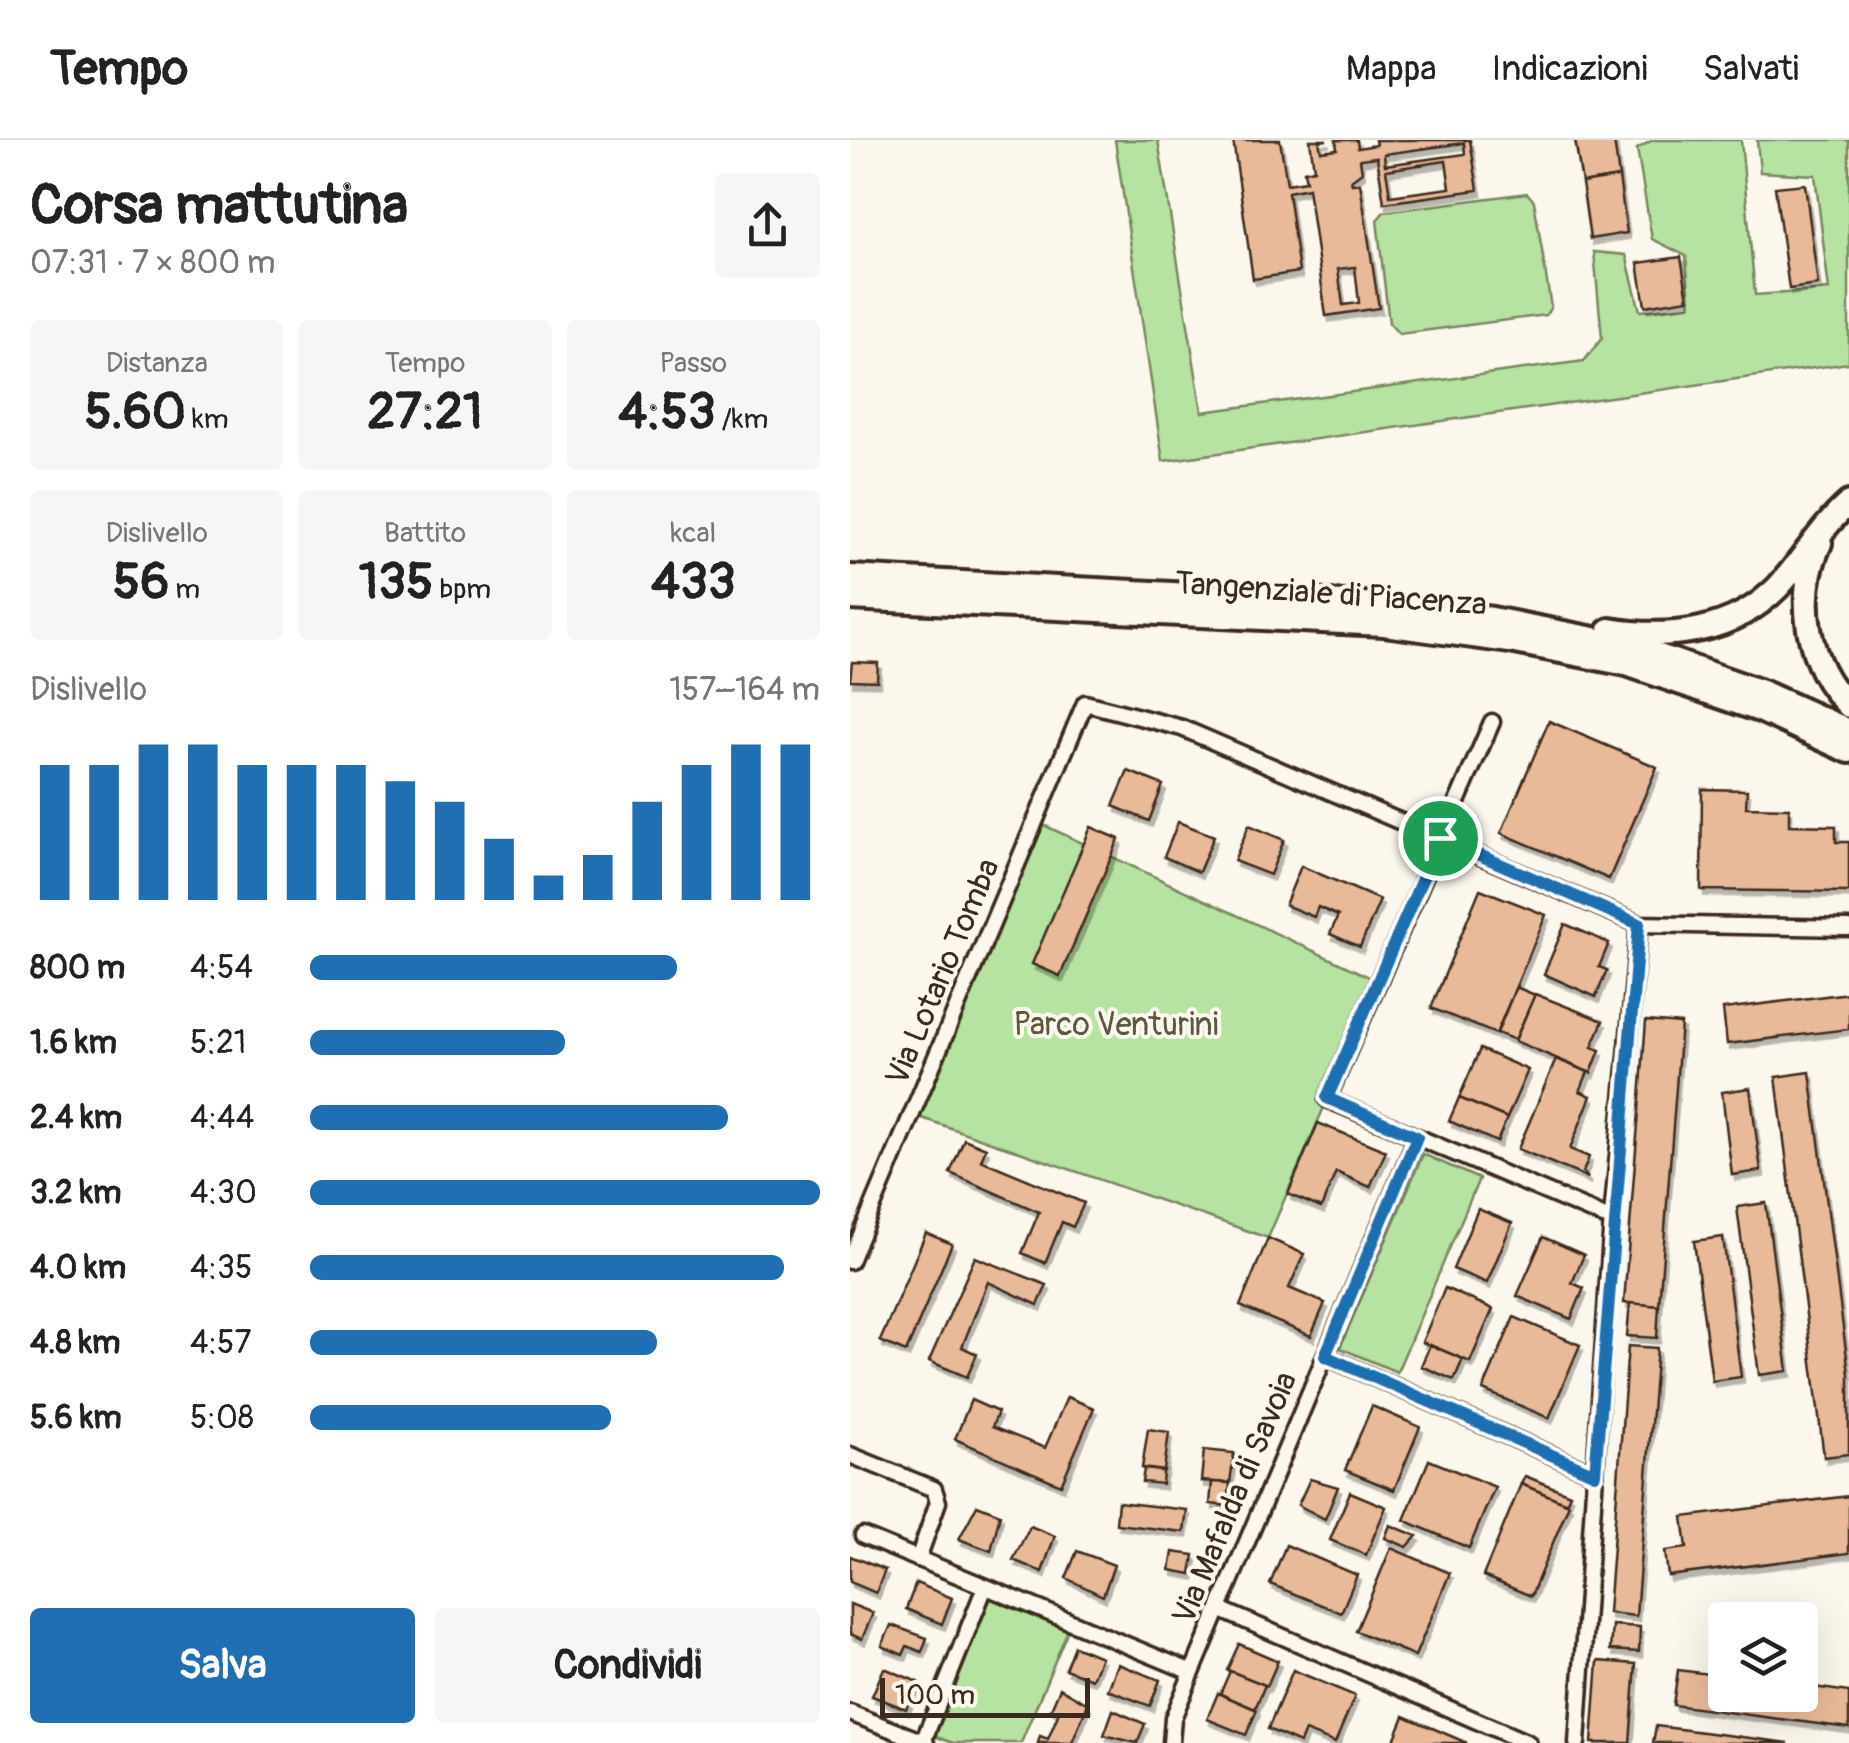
<!DOCTYPE html>
<html lang="it">
<meta charset="utf-8">
<style>
:root{--surface:#fff;--page:#f6f6f6;--text:#222;--muted:#767676;--line:#e0e0e0;--accent:#1f6fb2}
body{margin:0;font-family:Pangolin,sans-serif;background:var(--page);color:var(--text);height:100vh;display:flex;flex-direction:column;font-size:38px;white-space:nowrap}
*{box-sizing:border-box;margin:0}
p{font-size:32px;color:var(--muted)}
.icon{flex:none;width:55px;height:55px;fill:none;stroke:currentColor;stroke-width:2;stroke-linecap:round;stroke-linejoin:round}
.map{position:relative;flex:1;overflow:hidden}
.details{display:flex;flex-direction:column;background:var(--surface);width:850px}
.details>*{flex:none}
.tools{position:absolute;left:858px;top:1462px;display:grid;gap:20px}
.tools a{display:grid;place-items:center;width:110px;height:110px;border-radius:10px;background:var(--surface);box-shadow:0 10px 40px #0002;font-size:50px}
.scale{position:absolute;left:30px;bottom:25px;width:210px;box-sizing:border-box;padding-left:10px;border:5px solid #3b2a1e;border-top:0;font-size:28px;line-height:35px;white-space:nowrap;color:#3b2a1e;-webkit-text-stroke:8px #fbf7ec;paint-order:stroke}
.pin{position:absolute;display:grid;place-items:center;width:85px;height:85px;color:#fff;margin:-42px;border:5px solid #fff;border-radius:50%;box-shadow:0 2px 10px #0007}
.round{display:grid;place-items:center;flex:none;width:105px;height:105px;border-radius:10px;background:var(--page)}
.overview{display:flex;align-items:center;justify-content:space-between;height:170px;padding:0 30px}
h1{font-size:55px;font-weight:700;line-height:75px}
.stats{display:grid;grid-template-columns:repeat(3,1fr);gap:15px;height:170px;padding:10px 30px}
.stats div{display:grid;align-content:center;border-radius:10px;background:var(--page);text-align:center}
.stats b{font-size:50px;font-weight:700}
.stats small{font-size:28px;font-weight:400}
.stats p{font-size:28px}
.chart{height:280px;padding:20px 30px}
.chart p{display:flex;justify-content:space-between}
.chart svg{width:100%;height:180px;margin-top:10px;stroke:var(--accent);stroke-width:6}
.primary-button{display:flex;gap:20px;margin-top:auto;padding:20px 30px}
.primary-button a{flex:1;height:115px;border-radius:10px;background:var(--accent);color:#fff;font-size:40px;font-weight:700;line-height:115px;text-align:center}
.primary-button a+a{background:var(--page);color:var(--text)}
ul{padding:0 30px;list-style:none;font-size:32px}
li{display:grid;grid-template-columns:160px 120px 1fr;align-items:center;height:75px}
li i{height:25px;border-radius:12px;background:var(--accent)}
header{display:flex;align-items:center;gap:60px;box-sizing:border-box;height:140px;padding:0 50px;background:var(--surface);border-bottom:2px solid var(--line)}
header strong{font-size:48px}
nav{display:flex;gap:55px;margin-inline-start:auto;font-size:35px}
main{display:flex;flex:1;min-height:0}
.map>svg:first-child{display:block}
.green{fill:#b6e3a1;stroke:#788660;stroke-width:2.5}
.building{fill:#e9ba99;stroke:#3b2a1e;stroke-width:2.5;fill-rule:evenodd;filter:url(#shadow)}
.lines{fill:none;stroke-linecap:round;stroke-linejoin:round}
.minor-casing{stroke:#3b2a1e;stroke-width:21}
.trunk-casing{stroke:#3b2a1e;stroke-width:30}
.minor{stroke:#fbf7ec;stroke-width:14}
.trunk{stroke:#fbf7ec;stroke-width:22}
.route-casing{stroke:#fff;stroke-width:20}
.route{stroke:#1f6fb2;stroke-width:12}
.labels{text-anchor:middle;dominant-baseline:central;stroke-width:8;stroke-linejoin:round;paint-order:stroke}
.street-label{font-size:32px;fill:#3b2a1e;stroke:#fbf7ec}
.park-label{font-size:32px;fill:#5a583f;stroke:#fbf7ec}
</style>
<header>
<strong>Tempo</strong>
<nav><a>Mappa</a><a>Indicazioni</a><a>Salvati</a></nav>
</header>
<main>
<section class="details">
<div class="overview"><div><h1>Corsa mattutina</h1><p>07:31 · 7 × 800 m</p></div><a class="round"><svg class="icon" aria-label="share" viewBox="0 0 24 24"><path d="M12 15V3M7 8l5-5 5 5M5 13v7h14v-7"/></svg></a></div>
<div class="stats">
<div><p>Distanza</p><b>5.60<small> km</small></b></div>
<div><p>Tempo</p><b>27:21</b></div>
<div><p>Passo</p><b>4:53<small> /km</small></b></div>
</div>
<div class="stats">
<div><p>Dislivello</p><b>56<small> m</small></b></div>
<div><p>Battito</p><b>135<small> bpm</small></b></div>
<div><p>kcal</p><b>433</b></div>
</div>
<div class="chart"><p><span>Dislivello</span>157–164 m</p>
<svg viewBox="0 0 160 44" preserveAspectRatio="none"><path d="M5 44V11M15 44V11M25 44V6M35 44V6M45 44V11M55 44V11M65 44V11M75 44V15M85 44V20M95 44V29M105 44V38M115 44V33M125 44V20M135 44V11M145 44V6M155 44V6"/></svg>
</div>
<ul>
<li><b>800 m</b>4:54<i style="width:72%"></i></li>
<li><b>1.6 km</b>5:21<i style="width:50%"></i></li>
<li><b>2.4 km</b>4:44<i style="width:82%"></i></li>
<li><b>3.2 km</b>4:30<i style="width:100%"></i></li>
<li><b>4.0 km</b>4:35<i style="width:93%"></i></li>
<li><b>4.8 km</b>4:57<i style="width:68%"></i></li>
<li><b>5.6 km</b>5:08<i style="width:59%"></i></li>
</ul>
<div class="primary-button"><a>Salva</a><a>Condividi</a></div>
</section>
<div class="map">
<svg width="999" height="1603" viewBox="0 0 999 1603">
<defs>
<filter id="shadow"><feDropShadow dx="3" dy="5.5" stdDeviation="0" flood-color="#0004"/></filter>
</defs>
<rect width="100%" height="100%" fill="#fbf7ec"/>
<filter id="ink" filterUnits="userSpaceOnUse"><feTurbulence type="fractalNoise" baseFrequency=".01" numOctaves="2"/><feDisplacementMap in="SourceGraphic" scale="20" xChannelSelector="R" yChannelSelector="G"/><feConvolveMatrix kernelMatrix="1 2 1 2 8 2 1 2 1" color-interpolation-filters="sRGB"/></filter>
<g filter="url(#ink)">
<g class="green">
<polygon points="265,0 308,0 352,272 734,221 752,198 744,112 776,115 790,171 840,166 836,116 802,99 787,9 803,0 891,0 905,155 979,150 965,35 910,32 907,0 999,0 999,223 313,321"/>
<polygon points="677,53 684,61 701,167 696,175 549,194 539,183 527,80 534,72"/>
<polygon points="185,681 528,841 418,1098 63,975"/>
<polygon points="573,1014 629,1039 547,1232 490,1208"/>
<polygon points="143,1450 219,1487 171,1603 103,1603 84,1596"/>
</g>
<g class="building">
<path d="M383,0H430L437,44L456,41L454,31L464,29L460,0H477L469,1L471,11L487,9L486,0H507L508,8L526,5L525,0H620L628,50L534,63L527,17L510,19L512,32L501,40L502,44L510,43L529,168L476,176L458,48L438,52L449,132L403,139ZM614,3L615,14L535,25L534,14ZM596,21L600,48L540,56L536,30ZM505,127L509,163L493,165L488,129Z"/>
<polygon points="725,0 764,0 769,37 732,43"/>
<polygon points="769,37 777,93 740,99 732,43"/>
<polygon points="955,44 968,145 939,149 925,47"/>
<polygon points="831,117 838,159 795,166 788,123"/>
<polygon points="2,522 28,523 27,541 0,540"/>
<polygon points="699,581 807,627 759,739 651,693"/>
<polygon points="278,631 313,645 299,681 263,666"/>
<polygon points="852,649 897,650 896,667 939,668 939,685 986,686 986,702 999,702 999,752 851,750"/>
<polygon points="328,682 364,696 349,732 314,717"/>
<polygon points="399,685 434,700 420,735 384,721"/>
<polygon points="241,687 269,699 210,836 182,824"/>
<polygon points="451,726 530,760 510,807 480,794 488,776 468,767 464,777 435,765"/>
<polygon points="630,749 696,775 646,894 581,868"/>
<polygon points="715,784 759,803 749,827 757,830 746,857 694,834"/>
<polygon points="666,847 685,855 665,900 647,893"/>
<polygon points="999,853 999,889 877,904 873,869"/>
<polygon points="685,854 753,881 742,907 750,910 741,933 665,901"/>
<polygon points="796,881 831,884 809,1166 774,1163"/>
<polygon points="630,909 678,930 657,978 609,958"/>
<polygon points="706,919 738,932 730,951 741,956 720,1009 739,1017 733,1032 738,1038 668,1009"/>
<polygon points="960,932 999,1234 999,1314 974,1317 926,937"/>
<polygon points="900,948 911,1031 882,1035 872,952"/>
<polygon points="609,958 657,978 647,1002 599,981"/>
<polygon points="468,983 536,1011 520,1047 486,1032 471,1068 438,1054"/>
<polygon points="114,999 136,1008 131,1020 234,1063 223,1087 212,1082 195,1123 172,1113 189,1072 100,1033"/>
<polygon points="916,1063 938,1231 909,1235 887,1067"/>
<polygon points="628,1069 662,1083 637,1143 603,1129"/>
<polygon points="76,1093 102,1104 56,1212 30,1201"/>
<polygon points="693,1097 734,1115 722,1143 734,1148 721,1179 667,1156"/>
<polygon points="873,1097 891,1237 862,1241 844,1101"/>
<polygon points="418,1098 454,1114 439,1148 475,1163 461,1196 390,1166"/>
<polygon points="125,1117 197,1145 188,1165 138,1142 112,1207 127,1214 117,1237 79,1221"/>
<polygon points="595,1148 643,1169 620,1222 572,1202"/>
<polygon points="780,1163 809,1166 807,1198 777,1196"/>
<polygon points="664,1177 730,1205 699,1278 633,1250"/>
<polygon points="580,1205 613,1219 604,1240 571,1226"/>
<polygon points="778,1206 807,1208 786,1476 758,1473"/>
<polygon points="217,1257 244,1268 211,1345 105,1299 121,1260 148,1272 142,1287 195,1308"/>
<polygon points="522,1266 570,1287 544,1350 495,1330"/>
<polygon points="298,1289 319,1292 314,1331 292,1328"/>
<polygon points="354,1310 384,1313 380,1343 351,1341"/>
<polygon points="579,1320 645,1347 619,1408 554,1380"/>
<polygon points="294,1329 313,1331 312,1344 292,1342"/>
<polygon points="675,1336 720,1354 716,1363 671,1344"/>
<polygon points="460,1339 488,1347 475,1379 448,1365"/>
<polygon points="362,1342 380,1343 378,1366 360,1364"/>
<polygon points="671,1344 719,1364 681,1456 633,1436"/>
<polygon points="500,1352 536,1367 516,1415 480,1400"/>
<polygon points="999,1356 999,1413 818,1436 815,1411 837,1408 833,1377"/>
<polygon points="268,1362 337,1370 334,1392 266,1384"/>
<polygon points="127,1365 150,1374 141,1411 109,1399"/>
<polygon points="540,1385 567,1396 557,1407 535,1398"/>
<polygon points="180,1386 205,1396 192,1432 163,1420"/>
<polygon points="436,1405 507,1435 491,1473 420,1444"/>
<polygon points="541,1408 600,1433 565,1516 506,1491"/>
<polygon points="227,1411 264,1425 253,1456 216,1438"/>
<polygon points="323,1412 344,1415 341,1434 320,1430"/>
<polygon points="0,1416 35,1430 26,1453 0,1442"/>
<polygon points="66,1443 102,1458 92,1484 56,1469"/>
<polygon points="0,1464 23,1473 12,1499 0,1494"/>
<polygon points="41,1485 77,1498 72,1512 57,1506 53,1515 32,1506"/>
<polygon points="762,1485 790,1487 789,1512 760,1510"/>
<polygon points="389,1504 428,1521 417,1546 377,1530"/>
<polygon points="224,1506 251,1517 242,1539 215,1529"/>
<polygon points="748,1521 786,1524 780,1603 742,1603"/>
<polygon points="268,1524 310,1540 300,1566 258,1550"/>
<polygon points="34,1528 68,1542 56,1569 22,1556"/>
<polygon points="443,1530 505,1556 485,1603 455,1591 450,1603 418,1589"/>
<polygon points="828,1530 875,1536 875,1555 950,1555 950,1545 999,1552 999,1588 823,1565"/>
<polygon points="380,1531 415,1545 405,1569 370,1554"/>
<polygon points="210,1548 238,1564 222,1603 188,1603 190,1596 198,1599 209,1572 201,1569"/>
<polygon points="368,1553 407,1570 396,1595 357,1579"/>
<polygon points="263,1570 295,1584 287,1603 254,1595"/>
<polygon points="554,1576 587,1590 617,1603 543,1603"/>
<polygon points="806,1586 939,1603 803,1603"/>
</g>
<g class="lines">
<defs>
<g id="minor">
<polyline points="567,997 762,1080"/>
<polyline points="0,1121 235,563 332,588 789,784 999,788"/>
<polyline points="475,1216 745,1334"/>
<polyline points="0,1315 84,1349 88,1362 68,1419"/>
<polyline points="13,1396 342,1532"/>
<polyline points="369,1469 678,1603"/>
<polyline points="0,1573 76,1603"/>
<polyline points="73,1602 135,1447"/>
<polyline points="321,1603 323,1578 567,997 477,959 642,582"/>
<polyline points="727,1603 762,1080 789,784"/>
</g>
<g id="trunk">
<path d="M970,403C945,456 956,525 999,566"/>
<polyline points="0,437 530,465 642,479 780,506 914,553 999,591"/>
<polyline points="0,458 534,484 660,501 777,524 910,570 999,611"/>
<path d="M760,490C820,500 884,492 928,447C953,420 971,387 999,363"/>
</g>
</defs>
<use href="#minor" class="minor-casing"/>
<use href="#trunk" class="trunk-casing"/>
<use href="#minor" class="minor"/>
<use href="#trunk" class="trunk"/>
</g>
</g>
<g class="lines" filter="url(#ink)">
<defs>
<polygon id="route" points="590,698 789,784 745,1334 475,1216 567,997 477,958"/>
</defs>
<use href="#route" class="route-casing"/>
<use href="#route" class="route"/>
</g>
<g class="labels">
<g class="street-label">
<text transform="translate(481 454) rotate(4)">Tangenziale di Piacenza</text>
<text transform="translate(93 832) rotate(-67)">Via Lotario Tomba</text>
<text transform="translate(385 1358) rotate(-67)">Via Mafalda di Savoia</text>
</g>
<g class="park-label">
<text x="266" y="885">Parco Venturini</text>
</g>
</g>
</svg>
<div class="tools">
<a><svg class="icon" aria-label="layers" viewBox="0 0 24 24"><path d="M12 4l9 5-9 5-9-5zM3 14l9 5 9-5"/></svg></a>
</div>
<div class="scale">100 m</div>
<div class="pin" style="left:590px;top:698px;background:#1e9e55"><svg class="icon" aria-label="arrive" viewBox="0 0 24 24"><path d="M6 21V4h12l-3 4 3 4H6"/></svg></div>
</div>
</main>
